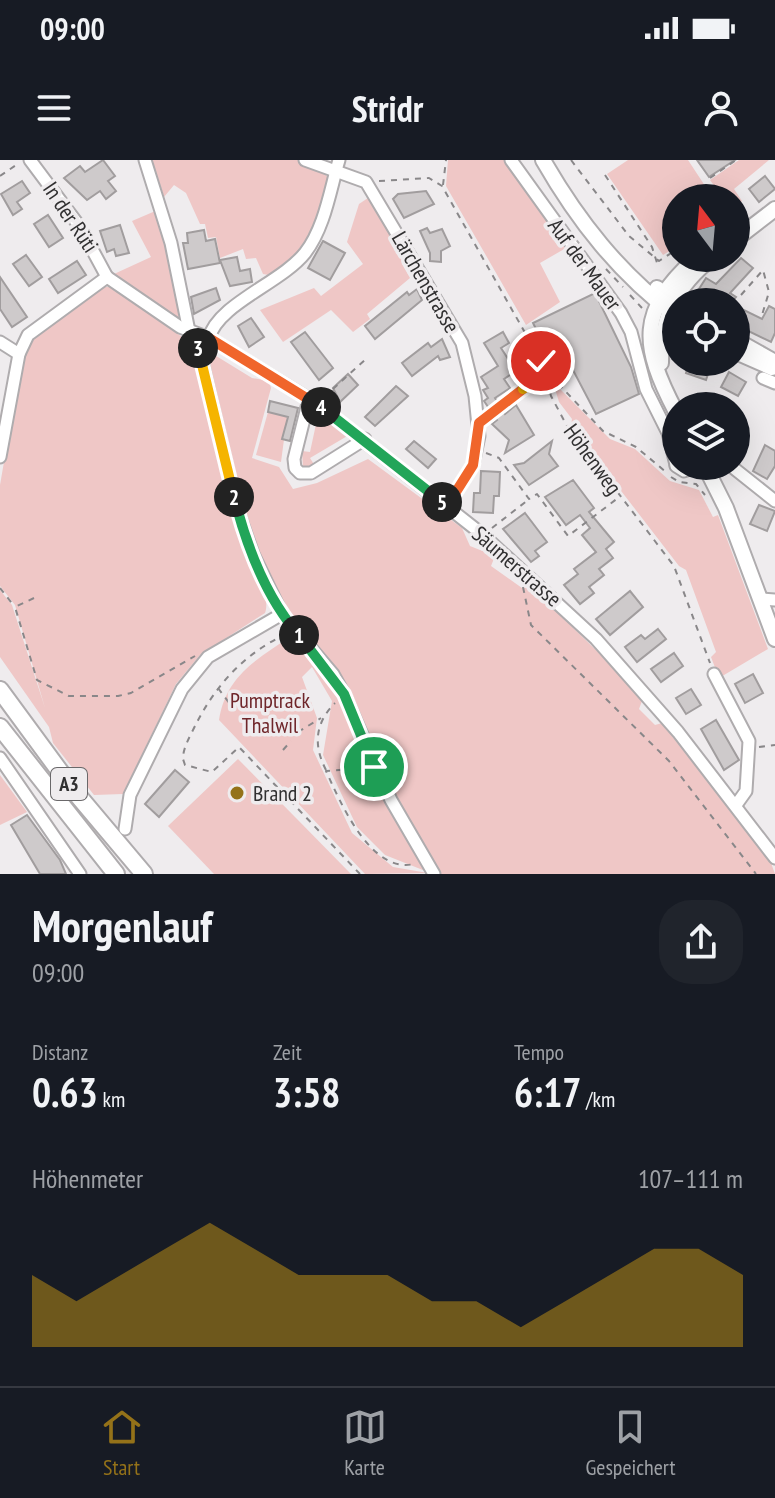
<!DOCTYPE html>
<html lang="de">
<meta charset="utf-8">
<style>
:root{--surface:#171b24;--page:#20242c;--text:#f1f3f6;--muted:#9ea1a6;--line:#363941;--accent:#947219}
body{margin:0;font-family:"PT Sans Narrow",sans-serif;background:var(--page);color:var(--text);height:100vh;display:flex;flex-direction:column;font-size:30px;white-space:nowrap}
*{box-sizing:border-box;margin:0}
p{font-size:26px;color:var(--muted)}
.icon{flex:none;width:44px;height:44px;fill:none;stroke:currentColor;stroke-width:2;stroke-linecap:round;stroke-linejoin:round}
.map{position:relative;height:714px;overflow:hidden}
.sheet{display:flex;flex-direction:column;background:var(--surface);flex:1}
.sheet>*{flex:none}
.needle{width:52px;rotate:344deg}
.buttons{position:absolute;left:662px;top:24px;display:grid;gap:16px}
.buttons a{display:grid;place-items:center;width:88px;height:88px;border-radius:50%;background:var(--surface);box-shadow:0 8px 32px #0002;font-size:40px}
.pin{position:absolute;display:grid;place-items:center;width:68px;height:68px;color:#fff;margin:-34px;border:4px solid #fff;border-radius:50%;box-shadow:0 2px 8px #0007}
.km{position:absolute;width:40px;height:40px;margin:-20px;border-radius:50%;background:#222;color:#fff;font-size:22px;line-height:40px;text-align:center}
.round{display:grid;place-items:center;flex:none;width:84px;height:84px;border-radius:32px;background:var(--page)}
.head{display:flex;align-items:center;justify-content:space-between;height:136px;padding:0 32px}
h1{font-size:44px;font-weight:800;line-height:60px}
.metrics{display:grid;grid-template-columns:repeat(3,1fr);gap:12px;height:136px;padding:8px 32px}
.metrics div{display:grid;align-content:center}
.metrics b{font-size:40px;font-weight:800}
.metrics small{font-size:22px;font-weight:400}
.metrics p{font-size:22px}
.chart{height:224px;padding:16px 32px}
.chart p{display:flex;justify-content:space-between}
.chart svg{width:100%;height:144px;margin-top:8px;fill:var(--accent);opacity:.7}
.status{display:flex;justify-content:space-between;align-items:center;height:56px;padding:0 40px;background:var(--surface);direction:ltr}
.status svg{height:22px;fill:currentColor}
header{display:flex;justify-content:space-between;align-items:center;height:104px;padding:0 32px;background:var(--surface);font-size:36px;font-weight:800}
.tabs{display:flex;justify-content:space-around;align-items:center;height:112px;border-top:2px solid var(--line);background:var(--surface);font-size:22px;color:var(--muted)}
.tabs a{display:grid;justify-items:center;gap:4px}
.tabs .on{color:var(--accent)}
.map>svg:first-child{display:block}
.green{fill:#efc7c6}
.building{fill:#cecacb;stroke:#a19d9e;stroke-width:2}
.lines{fill:none;stroke-linecap:round;stroke-linejoin:round}
.minor-casing{stroke:#afacae;stroke-width:15}
.major-casing{stroke:#afacae;stroke-width:18}
.highway-casing{stroke:#afacae;stroke-width:20}
.path{stroke:#898789;stroke-width:2;stroke-dasharray:6 6;stroke-linecap:butt}
.minor{stroke:#fff;stroke-width:11}
.major{stroke:#fff;stroke-width:14}
.highway{stroke:#fff;stroke-width:16}
.split-1-casing{stroke:#fff;stroke-width:16}
.split-2-casing{stroke:#fff;stroke-width:16}
.split-3-casing{stroke:#fff;stroke-width:16}
.split-4-casing{stroke:#fff;stroke-width:16}
.split-5-casing{stroke:#fff;stroke-width:16}
.split-6-casing{stroke:#fff;stroke-width:16}
.split-7-casing{stroke:#fff;stroke-width:16}
.split-1{stroke:#22a559;stroke-width:10}
.split-2{stroke:#22a559;stroke-width:10}
.split-3{stroke:#f5b400;stroke-width:10}
.split-4{stroke:#f0652b;stroke-width:10}
.split-5{stroke:#22a559;stroke-width:10}
.split-6{stroke:#f0652b;stroke-width:10}
.split-7{stroke:#f5b400;stroke-width:10}
.poi-dot{fill:#947219;stroke:#efecee;stroke-width:3}
.labels{text-anchor:middle;dominant-baseline:central;stroke-width:7;stroke-linejoin:round;paint-order:stroke}
.shield{fill:#efecee;stroke:#6a686a;stroke-width:2}
.shield-label{font-size:20px;font-weight:bold;fill:#313031}
.street-label{font-size:22px;fill:#313031;stroke:#efecee}
.park-label{font-size:22px;fill:#6f262a;stroke:#efecee}
.poi-label{font-size:22px;fill:#313031;stroke:#efecee;text-anchor:start}
</style>
<div class="status"><b>09:00</b><svg viewBox="0 0 49 12"><path d="M0 12V9h3v3zM5 12V6h3v6zM10 12V3h3v9zM15 12V0h3v12zM26 1h20v11H26zM47 4h2v5h-2z"/></svg></div>
<header><svg class="icon" aria-label="menu" viewBox="0 0 24 24"><path d="M4 6h16M4 12h16M4 18h16"/></svg>Stridr<svg class="icon" aria-label="person" viewBox="0 0 24 24"><circle cx="12" cy="8" r="4"/><path d="M4 21q1-7 8-7t8 7"/></svg></header>
<div class="map">
<svg width="775" height="714" viewBox="0 0 775 714">
<rect width="100%" height="100%" fill="#efecee"/>
<g class="green">
<polygon points="152,0 299,0 329,17 330,22 305,88 274,116 263,114 256,98 246,99 243,89 220,98 216,77 208,78 205,64 200,64 186,33 174,25 164,37"/>
<polygon points="448,0 508,0 566,88 540,103 560,142 526,165 446,26"/>
<polygon points="628,0 688,0 713,38 676,38 676,87 663,95 607,14"/>
<polygon points="739,0 769,0 734,29 742,41 736,46 736,38 723,38 710,20"/>
<polygon points="371,36 409,98 402,104 410,118 367,154 370,159 353,172 331,150 283,182 260,150 314,128 321,136 363,104 347,82 359,44"/>
<polygon points="160,49 183,162 114,114 151,97 132,61"/>
<path d="M99,127H112L192,184L235,360C242,383 273,432 265,453L200,495L176,524L123,634L94,635L53,583L49,567L0,497V430L12,445L45,548L15,445L0,426V325L22,198L29,178Z"/>
<path d="M208,191L252,218L269,221L271,228L252,298L279,307L293,329L317,323L368,299L462,368L470,386L495,396L491,406L522,428L527,423L599,493L642,541L639,549L655,565L662,563L771,703L775,714H433L385,695L357,667L323,595L332,541L312,507L302,517L317,558L313,590L352,673L393,707L428,713L365,714L219,560C226,516 256,500 291,476L309,501L256,405L228,298Z"/>
<polygon points="553,222 610,279 635,289 670,321 699,330 713,357 718,355 768,489 719,518 711,497 716,492 686,410 679,406 571,266 572,259 559,242"/>
<polygon points="268,252 287,257 281,302 256,295"/>
<polygon points="318,255 349,275 310,298 315,306 303,308 302,291 310,292"/>
<polygon points="238,599 351,714 214,714 168,666"/>
<polygon points="0,615 27,652 0,665"/>
</g>
<g class="building">
<polygon points="103,0 115,16 108,21 116,31 106,39 100,31 87,40 64,18 80,6 85,12"/>
<polygon points="697,0 735,0 709,17"/>
<polygon points="765,16 775,29 759,42 749,29"/>
<polygon points="22,21 30,33 17,42 22,49 13,55 1,34"/>
<polygon points="426,31 434,44 404,58 393,39 398,34"/>
<polygon points="48,55 63,78 49,87 34,64"/>
<polygon points="120,65 129,93 116,96 114,89 107,92 100,71"/>
<polygon points="427,68 430,73 442,69 450,86 441,91 441,102 430,101 430,93 420,71"/>
<polygon points="204,70 206,81 215,79 220,103 188,109 183,83 188,83 187,73"/>
<polygon points="323,81 345,93 330,120 308,108"/>
<polygon points="26,95 42,117 29,126 13,104"/>
<polygon points="237,97 240,111 250,109 252,122 230,126 220,100"/>
<polygon points="741,98 753,108 730,133 736,137 732,142 713,142 697,132 706,118 716,124"/>
<polygon points="77,101 86,115 58,133 49,119"/>
<polygon points="0,117 27,157 12,167 0,149"/>
<polygon points="216,128 220,140 194,154 191,137"/>
<polygon points="417,129 422,140 375,179 365,166 407,132 409,135"/>
<polygon points="595,133 631,207 639,234 596,254 562,189 549,195 533,163"/>
<polygon points="769,146 775,149 775,173 771,182 736,165 744,150 762,159"/>
<polygon points="251,158 264,177 249,187 238,166"/>
<polygon points="305,172 333,208 319,220 291,182"/>
<polygon points="503,172 509,183 501,188 516,211 504,219 510,228 495,238 505,254 516,245 534,275 505,293 509,280 492,264 497,260 484,241 488,238 483,230 488,228 481,217 498,206 484,183"/>
<polygon points="442,179 450,197 440,200 438,196 412,216 402,203 428,183 431,187"/>
<polygon points="689,202 712,202 706,220 686,213"/>
<polygon points="729,212 746,222 738,236 721,227"/>
<polygon points="348,214 358,225 340,242 333,228"/>
<polygon points="396,226 408,236 375,266 365,257"/>
<polygon points="270,241 298,248 290,281 282,279 288,257 268,252"/>
<polygon points="414,281 436,299 428,308 406,289"/>
<polygon points="552,281 549,294 558,306 529,325 514,305 524,303"/>
<polygon points="765,285 775,291 775,306 767,319 753,311"/>
<polygon points="481,311 500,312 499,336 494,336 493,353 473,352 474,333 480,333"/>
<polygon points="573,320 594,348 589,352 614,382 606,389 613,398 599,409 604,415 589,427 594,433 580,444 564,425 578,414 574,409 596,392 582,375 590,368 580,355 566,365 545,337"/>
<polygon points="759,345 775,351 767,371 750,364"/>
<polygon points="525,353 547,382 535,391 539,396 531,402 503,369"/>
<polygon points="630,431 643,447 610,475 596,459"/>
<polygon points="658,469 666,479 637,502 625,487 641,475 645,479"/>
<polygon points="674,493 683,506 661,522 651,509"/>
<polygon points="753,514 763,533 745,543 735,524"/>
<polygon points="691,529 701,545 686,554 676,538"/>
<polygon points="716,560 739,600 724,610 701,569"/>
<polygon points="175,610 189,622 159,657 145,644"/>
<polygon points="27,655 60,700 66,714 40,714 11,665"/>
</g>
<g class="lines">
<defs>
<g id="minor">
<polyline points="30,0 80,67 107,117"/>
<polyline points="145,0 171,83 189,171"/>
<polyline points="305,0 366,22 462,183 475,236 479,276 473,305 447,346"/>
<polyline points="511,0 621,153 631,172 646,229 668,273 676,305"/>
<polyline points="107,117 180,167 209,178 317,244 483,375 596,479 678,572 775,698"/>
<polyline points="200,176 198,185 236,346 253,394 282,454 333,514 344,534 391,640 434,714"/>
<path d="M209,178C218,144 281,123 305,93C325,67 330,30 339,0"/>
<polyline points="0,182 19,194"/>
<polyline points="763,218 775,223"/>
<polyline points="309,239 294,299 295,308 300,313 311,313 365,279"/>
<polyline points="0,297 19,194 28,175 107,117"/>
<polyline points="676,306 684,311 699,306"/>
<polyline points="731,306 775,341"/>
<polyline points="761,439 775,440"/>
<polyline points="714,514 749,581 746,631 736,645"/>
<polyline points="0,598 80,714"/>
<polyline points="125,669 130,635 182,529 208,497 282,454"/>
</g>
<g id="major">
<path d="M543,0C578,61 619,113 676,156"/>
<polyline points="736,79 775,49"/>
<polyline points="657,128 676,143"/>
<polyline points="736,180 775,202"/>
<polyline points="736,192 772,208"/>
<path d="M661,203C661,158 676,126 712,98"/>
<path d="M676,252C641,185 637,151 696,98"/>
<polyline points="705,306 726,348 775,479"/>
</g>
<g id="highway">
<polyline points="0,530 75,632 144,714"/>
<polyline points="0,567 116,714"/>
</g>
</defs>
<use href="#minor" class="minor-casing"/>
<use href="#major" class="major-casing"/>
<use href="#highway" class="highway-casing"/>
<g class="path">
<polyline points="571,0 629,76 659,101 676,90"/>
<polyline points="605,15 652,87 658,106"/>
<polyline points="0,16 19,3"/>
<polyline points="710,18 736,0"/>
<polyline points="379,21 429,18 442,26 541,201 551,236 567,266 674,406 710,503"/>
<polyline points="443,25 446,0"/>
<polyline points="606,109 623,127"/>
<polyline points="630,135 642,148"/>
<polyline points="741,135 763,110 769,132 762,155"/>
<polyline points="672,200 676,192"/>
<polyline points="324,237 366,199"/>
<polyline points="489,255 536,220 552,217 603,271 636,287 666,312"/>
<polyline points="486,293 499,298 529,339 537,334 568,376 618,338"/>
<polyline points="671,317 679,322 696,324 705,335"/>
<polyline points="492,368 528,340"/>
<polyline points="523,427 531,465 669,601 756,714"/>
<polyline points="0,428 14,446"/>
<polyline points="34,438 15,447 37,520 69,536 118,536 131,533 195,496"/>
<path d="M286,474C242,495 214,527 193,570C188,580 183,589 183,599L185,605L212,612L239,587L360,714"/>
<polyline points="218,528 230,544 246,537"/>
<polyline points="298,572 321,558"/>
<polyline points="759,587 775,585"/>
<polyline points="283,590 291,581"/>
<path d="M366,608L326,611C340,641 370,714 414,704"/>
<path d="M326,610C313,585 315,563 335,543"/>
</g>
<use href="#minor" class="minor"/>
<use href="#major" class="major"/>
<use href="#highway" class="highway"/>
</g>
<g class="lines">
<defs>
<polyline id="split-1" points="299,475 344,534 374,607"/>
<path id="split-2" d="M234,337C246,384 266,438 299,475"/>
<polyline id="split-3" points="198,188 234,337"/>
<polyline id="split-4" points="198,188 200,176 209,178 321,247"/>
<polyline id="split-5" points="321,247 442,342"/>
<polyline id="split-6" points="442,342 447,346 473,305 479,263 523,229"/>
<polyline id="split-7" points="523,229 546,216 541,201"/>
</defs>
<use href="#split-1" class="split-1-casing"/>
<use href="#split-2" class="split-2-casing"/>
<use href="#split-3" class="split-3-casing"/>
<use href="#split-4" class="split-4-casing"/>
<use href="#split-5" class="split-5-casing"/>
<use href="#split-6" class="split-6-casing"/>
<use href="#split-7" class="split-7-casing"/>
<use href="#split-1" class="split-1"/>
<use href="#split-2" class="split-2"/>
<use href="#split-3" class="split-3"/>
<use href="#split-4" class="split-4"/>
<use href="#split-5" class="split-5"/>
<use href="#split-6" class="split-6"/>
<use href="#split-7" class="split-7"/>
</g>
<circle class="poi-dot" cx="237" cy="633" r="8"/>
<g class="labels">
<rect class="shield" x="51" y="608" width="36" height="32" rx="6"/>
<g class="shield-label">
<text x="69" y="624">A3</text>
</g>
<g class="street-label">
<text transform="translate(71 57) rotate(56)">In der Rüti</text>
<text transform="translate(585 104) rotate(54)">Auf der Mauer</text>
<text transform="translate(426 122) rotate(60)">Lärchenstrasse</text>
<text transform="translate(593 299) rotate(54)">Höhenweg</text>
<text transform="translate(517 406) rotate(41)">Säumerstrasse</text>
</g>
<g class="park-label">
<text x="270" y="540">Pumptrack<tspan x="270" dy="25">Thalwil</tspan></text>
</g>
<g class="poi-label">
<text x="253" y="633">Brand 2</text>
</g>
</g>
</svg>
<div class="buttons">
<a><svg class="needle" viewBox="-14 -14 28 28"><path d="M0-13l5 13h-10z" fill="#e53935"/><path d="M0 13l5-13h-10z" fill="#9ea1a6"/></svg></a>
<a><svg class="icon" aria-label="locate" viewBox="0 0 24 24"><circle cx="12" cy="12" r="6"/><path d="M12 2v4M12 18v4M2 12h4M18 12h4"/></svg></a>
<a><svg class="icon" aria-label="layers" viewBox="0 0 24 24"><path d="M12 4l9 5-9 5-9-5zM3 14l9 5 9-5"/></svg></a>
</div>
<div class="pin" style="left:374px;top:607px;background:#1e9e55"><svg class="icon" aria-label="arrive" viewBox="0 0 24 24"><path d="M6 21V4h12l-3 4 3 4H6"/></svg></div>
<div class="pin" style="left:541px;top:201px;background:#d93025"><svg class="icon" aria-label="check" viewBox="0 0 24 24"><path d="M5 12l5 5 9-10"/></svg></div>
<b class="km" style="left:299px;top:475px">1</b>
<b class="km" style="left:234px;top:337px">2</b>
<b class="km" style="left:198px;top:188px">3</b>
<b class="km" style="left:321px;top:247px">4</b>
<b class="km" style="left:442px;top:342px">5</b>
</div>
<section class="sheet">
<div class="head"><div><h1>Morgenlauf</h1><p>09:00</p></div><a class="round"><svg class="icon" aria-label="share" viewBox="0 0 24 24"><path d="M12 15V3M7 8l5-5 5 5M5 13v7h14v-7"/></svg></a></div>
<div class="metrics">
<div><p>Distanz</p><b>0.63<small> km</small></b></div>
<div><p>Zeit</p><b>3:58</b></div>
<div><p>Tempo</p><b>6:17<small> /km</small></b></div>
</div>
<div class="chart"><p><span>Höhenmeter</span>107–111 m</p>
<svg viewBox="0 0 160 44" preserveAspectRatio="none"><path d="M0 44V22L10 30L20 22L30 14L40 6L50 14L60 22L70 22L80 22L90 30L100 30L110 38L120 30L130 22L140 14L150 14L160 22V44z"/></svg>
</div>
</section>
<nav class="tabs">
<a class="on"><svg class="icon" aria-label="home" viewBox="0 0 24 24"><path d="M3 11l9-7 9 7M6 9v11h12V9"/></svg>Start</a>
<a><svg class="icon" aria-label="map" viewBox="0 0 24 24"><path d="M3 6l6-2 6 2 6-2v14l-6 2-6-2-6 2zM9 4v14M15 6v14"/></svg>Karte</a>
<a><svg class="icon" aria-label="saved" viewBox="0 0 24 24"><path d="M7 4h10v16l-5-4-5 4z"/></svg>Gespeichert</a>
</nav>
